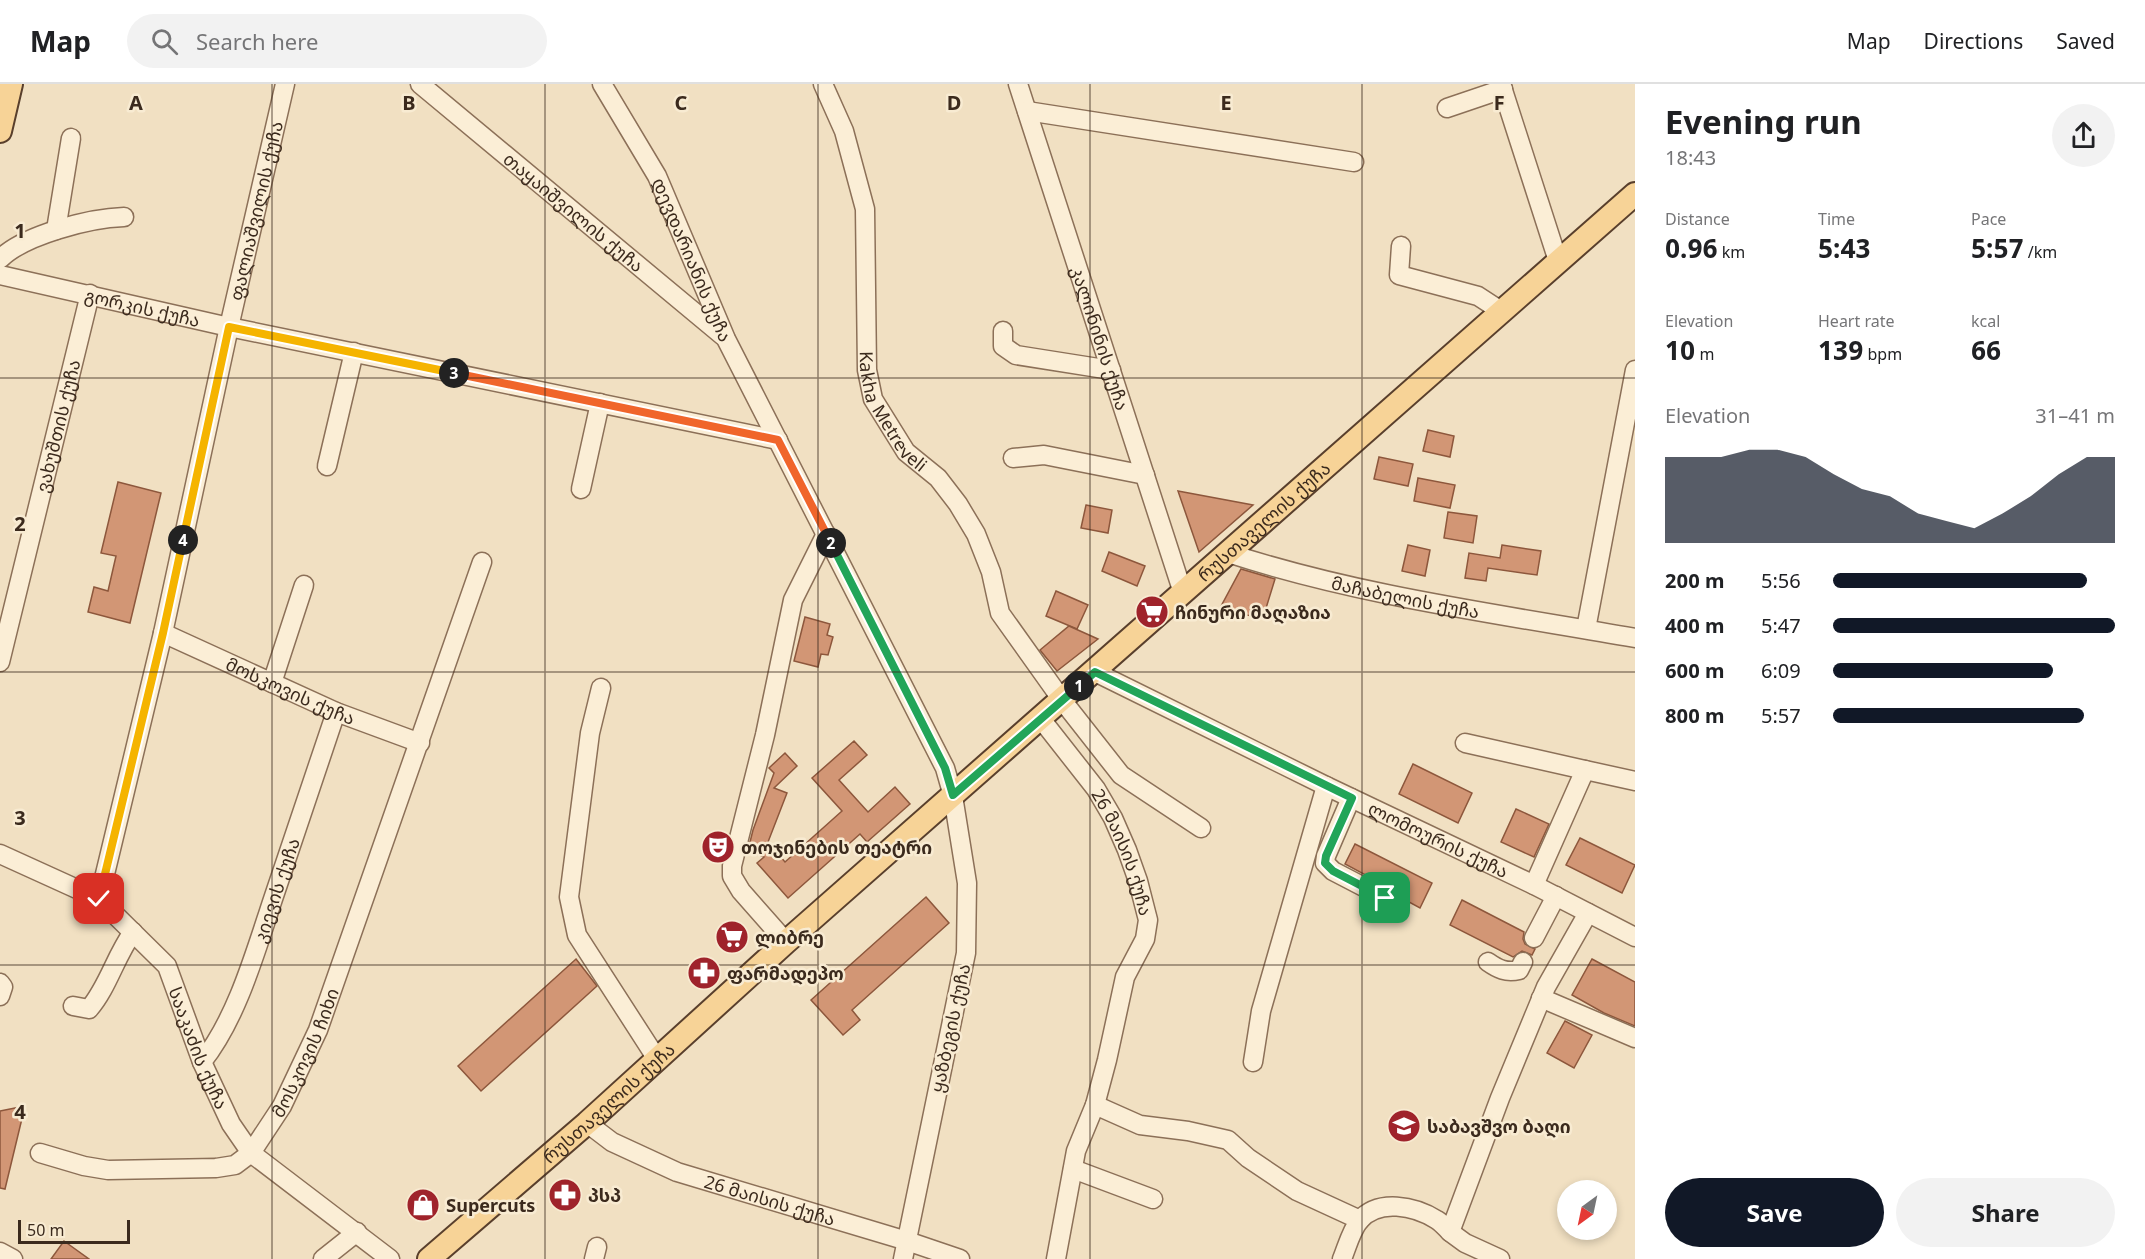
<!DOCTYPE html>
<meta charset="utf-8">
<style>
:root{--surface:#fff;--page:#f2f2f2;--text:#202124;--muted:#757577;--line:#e0e0e0;--accent:#111827}
body{margin:0;font-family:Georgia,"Noto Sans Georgian",serif;background:var(--page);color:var(--text);height:100vh;display:flex;flex-direction:column;font-size:22px;white-space:nowrap}
*{box-sizing:border-box;margin:0}
p{font-size:20px;color:var(--muted)}
.icon{flex:none;width:33px;height:33px;fill:none;stroke:currentColor;stroke-width:2;stroke-linecap:round;stroke-linejoin:round}
.map{position:relative;flex:1;overflow:hidden}
.panel{display:flex;flex-direction:column;background:var(--surface);width:510px}
.panel>*{flex:none}
.needle{width:39px;rotate:213deg}
.buttons{position:absolute;left:1557px;top:1096px;display:grid;gap:12px}
.buttons a{display:grid;place-items:center;width:60px;height:60px;border-radius:50%;background:var(--surface);box-shadow:0 3px 9px #0003;font-size:30px}
.scale{position:absolute;left:18px;bottom:15px;width:112px;box-sizing:border-box;padding-left:6px;border:3px solid #3b2a1d;border-top:0;font-size:16px;line-height:21px;white-space:nowrap;color:#3b2a1d;-webkit-text-stroke:4px #f8ebd2;paint-order:stroke}
.pin{position:absolute;display:grid;place-items:center;width:51px;height:51px;color:#fff;margin:-26px;border-radius:12px;box-shadow:0 3px 9px #0006}
.km{position:absolute;width:30px;height:30px;margin:-15px;border-radius:50%;background:#222;color:#fff;font-size:16px;line-height:30px;text-align:center}
.round{display:grid;place-items:center;flex:none;width:63px;height:63px;border-radius:32px;background:var(--page)}
.headline{display:flex;align-items:center;justify-content:space-between;height:102px;padding:0 30px}
h1{font-size:33px;font-weight:700;line-height:45px}
.metrics{display:grid;grid-template-columns:repeat(3,1fr);gap:9px;height:102px;padding:6px 30px}
.metrics div{display:grid;align-content:center}
.metrics b{font-size:26px;font-weight:700}
.metrics small{font-size:16px;font-weight:400}
.metrics p{font-size:16px}
.chart{height:168px;padding:12px 30px}
.chart p{display:flex;justify-content:space-between}
.chart svg{width:100%;height:108px;margin-top:6px;fill:var(--accent);opacity:.7}
.action{display:flex;gap:12px;margin-top:auto;padding:12px 30px}
.action a{flex:1;height:69px;border-radius:36px;background:var(--accent);color:#fff;font-size:24px;font-weight:700;line-height:69px;text-align:center}
.action a+a{background:var(--page);color:var(--text)}
ul{padding:0 30px;list-style:none;font-size:20px}
li{display:grid;grid-template-columns:96px 72px 1fr;align-items:center;height:45px}
li i{height:15px;border-radius:8px;background:var(--accent)}
header{display:flex;align-items:center;gap:36px;box-sizing:border-box;height:84px;padding:0 30px;background:var(--surface);border-bottom:2px solid var(--line)}
header strong{font-size:28px}
nav{display:flex;gap:33px;margin-inline-start:auto;font-size:21px}
.search{width:420px;height:54px;background:var(--page);display:flex;align-items:center;gap:15px;box-sizing:border-box;padding:0 21px;border-radius:33px;color:var(--muted);font-size:22px}
main{display:flex;flex:1;min-height:0}
.map>svg:first-child{display:block}
.building{fill:#d29675;stroke:#8d573c;stroke-width:1.5}
.lines{fill:none;stroke-linecap:round;stroke-linejoin:round}
.minor-casing{stroke:#8c7058;stroke-width:21}
.major-casing{stroke:#593f2c;stroke-width:26}
.minor{stroke:#fbeed6;stroke-width:18}
.major{stroke:#f7d397;stroke-width:22}
.split-1-casing{stroke:#fff;stroke-width:12}
.split-2-casing{stroke:#fff;stroke-width:12}
.split-3-casing{stroke:#fff;stroke-width:12}
.split-4-casing{stroke:#fff;stroke-width:12}
.split-5-casing{stroke:#fff;stroke-width:12}
.split-1{stroke:#22a559;stroke-width:8}
.split-2{stroke:#22a559;stroke-width:8}
.split-3{stroke:#f0652b;stroke-width:8}
.split-4{stroke:#f5b400;stroke-width:8}
.split-5{stroke:#f5b400;stroke-width:8}
.grid{fill:none;stroke:#3b2a1d;stroke-width:1.5;stroke-opacity:0.55}
.labels{text-anchor:middle;dominant-baseline:central;stroke-width:5;stroke-linejoin:round;paint-order:stroke}
.street-label{font-size:18px;fill:#3b2a1d;stroke:#f8ebd2}
.poi-label{font-size:18px;font-weight:bold;fill:#3b2a1d;stroke:#f8ebd2;text-anchor:start}
.grid-label{font-size:20px;text-anchor:middle;font-weight:bold;fill:#3b2a1d;stroke:#f8ebd2;stroke-width:5;stroke-linejoin:round;paint-order:stroke}
</style>
<header>
<strong>Map</strong>
<div class="search"><svg class="icon" aria-label="search" viewBox="0 0 24 24"><circle cx="10" cy="10" r="6"/><path d="M15 15l6 6"/></svg>Search here</div>
<nav><a>Map</a><a>Directions</a><a>Saved</a></nav>
</header>
<main>
<div class="map">
<svg width="1635" height="1175" viewBox="0 0 1635 1175">
<rect width="100%" height="100%" fill="#f1e0c2"/>
<g class="building">
<polygon points="1428,346 1454,352 1450,373 1423,367"/>
<polygon points="1379,373 1413,380 1408,402 1374,395"/>
<polygon points="1418,394 1455,401 1450,424 1414,417"/>
<polygon points="118,398 161,409 130,539 88,528 94,503 108,507 116,472 101,469"/>
<polygon points="1178,407 1253,421 1199,468"/>
<polygon points="1086,421 1112,426 1108,449 1081,444"/>
<polygon points="1448,428 1477,432 1473,459 1444,454"/>
<polygon points="1408,461 1430,466 1425,492 1402,487"/>
<polygon points="1502,461 1541,467 1537,491 1488,484 1486,497 1465,494 1469,469 1500,474"/>
<polygon points="1109,468 1145,482 1137,502 1102,487"/>
<polygon points="1241,485 1275,495 1263,534 1219,526"/>
<polygon points="1056,507 1088,521 1077,545 1046,532"/>
<polygon points="805,533 830,540 827,551 833,553 828,571 821,570 818,583 794,577"/>
<polygon points="1069,542 1098,555 1057,587 1040,566"/>
<polygon points="854,657 867,671 839,696 868,728 895,703 910,720 867,758 860,750 788,814 757,779 764,773 748,766 753,746 774,689 769,684 785,669 797,682 774,704 787,709 768,758 785,778 842,727 812,694"/>
<polygon points="1413,680 1472,709 1458,739 1399,710"/>
<polygon points="1516,725 1549,740 1534,773 1501,758"/>
<polygon points="1580,754 1635,781 1622,809 1566,781"/>
<polygon points="1355,760 1432,799 1420,824 1396,811 1390,804 1345,780"/>
<polygon points="926,813 949,839 852,926 860,936 843,951 811,916"/>
<polygon points="1462,816 1524,848 1523,855 1525,860 1535,865 1532,871 1522,867 1513,873 1450,841"/>
<polygon points="576,875 597,902 481,1007 458,982"/>
<polygon points="1592,875 1635,898 1635,942 1604,929 1572,911"/>
<polygon points="1565,937 1592,951 1574,984 1547,969"/>
<polygon points="25,1022 5,1105 0,1104 0,1027"/>
<polygon points="64,1157 89,1175 51,1175"/>
</g>
<g class="lines">
<defs>
<g id="minor">
<path id="s1" d="M420,0L723,252"/>
<path id="s2" d="M602,0L657,92L726,255L945,684L953,712L967,799L966,869L903,1175"/>
<path id="s3" d="M823,0L844,47L865,125L867,286L873,315L906,368L938,394L958,420L976,450L991,488L1000,529L1062,616L1121,691L1201,744"/>
<path id="s4" d="M1018,0L1183,509"/>
<polyline points="1501,0 1558,177"/>
<polyline points="1447,24 1503,5"/>
<polyline points="1027,27 1354,78"/>
<polyline points="56,146 71,54"/>
<polyline points="1401,162 1399,191 1478,212 1501,227"/>
<path d="M0,175C24,151 90,134 124,133"/>
<path id="s5" d="M0,191L229,243L778,356"/>
<polyline points="1003,247 1003,262 1016,271 1111,286"/>
<polyline points="1013,374 1044,371 1145,391"/>
<polyline points="327,382 354,268"/>
<polyline points="581,405 600,319"/>
<path id="s6" d="M1228,469C1360,512 1499,530 1635,554"/>
<polyline points="1586,545 1635,286"/>
<path id="s7" d="M163,549L336,628L420,659"/>
<path id="s8" d="M0,578L90,210"/>
<path id="s9" d="M1095,588L1326,702L1534,801L1635,853"/>
<polyline points="272,599 304,501"/>
<polyline points="601,604 590,649 569,813 577,851 657,975"/>
<path id="s10" d="M1041,635L1096,705L1113,734L1127,766L1138,797L1148,836L1145,855L1125,893L1107,976L1095,1021L1076,1067L1056,1175"/>
<polyline points="1465,659 1585,686"/>
<polyline points="1351,714 1326,772 1325,779 1333,787 1385,814"/>
<path id="s11" d="M0,770L99,815L167,882L202,978L231,1040L251,1069L390,1175"/>
<polyline points="1534,801 1585,686 1635,697"/>
<path id="s12" d="M99,815L163,549L229,243L285,0"/>
<polyline points="1534,854 1556,812"/>
<polyline points="786,858 741,807 732,792 732,782 765,651 793,516 826,450"/>
<path d="M1488,878C1498,885 1506,889 1519,886L1523,878"/>
<polyline points="0,899 3,903 0,912"/>
<polyline points="1541,914 1635,954"/>
<path d="M73,922L89,925C108,903 115,873 133,848"/>
<path id="s13" d="M202,978C237,934 255,869 273,815C294,753 315,691 336,628"/>
<polyline points="1253,978 1261,927 1326,702"/>
<polyline points="1095,1021 1140,1041 1188,1047 1228,1056 1248,1074 1297,1107 1360,1136"/>
<path id="s14" d="M587,1039L612,1058L677,1088L907,1157L960,1175"/>
<path id="s15" d="M40,1069L84,1082L108,1086L216,1084L235,1081L251,1069L282,1022L318,946L482,478"/>
<polyline points="1073,1085 1153,1115"/>
<polyline points="1450,1148 1465,1159 1500,1175"/>
<polyline points="0,1168 13,1175"/>
<polyline points="323,1175 357,1148"/>
<polyline points="594,1175 597,1163"/>
<path d="M1342,1175C1347,1163 1351,1147 1359,1137C1378,1114 1415,1122 1437,1136C1442,1139 1446,1144 1450,1148L1500,1014L1546,903L1588,829"/>
</g>
<g id="major">
<polyline points="0,47 11,0"/>
<path id="s16" d="M429,1175L587,1039L786,858L1635,110"/>
</g>
</defs>
<use href="#minor" class="minor-casing"/>
<use href="#major" class="major-casing"/>
<use href="#minor" class="minor"/>
<use href="#major" class="major"/>
</g>
<g class="lines">
<defs>
<polyline id="split-1" points="1079,602 1095,588 1352,714 1326,772 1325,779 1333,787 1385,814"/>
<polyline id="split-2" points="831,459 945,684 953,711 1079,602"/>
<polyline id="split-3" points="454,289 778,356 831,459"/>
<polyline id="split-4" points="183,456 229,243 454,289"/>
<polyline id="split-5" points="99,815 163,549 183,456"/>
</defs>
<use href="#split-1" class="split-1-casing"/>
<use href="#split-2" class="split-2-casing"/>
<use href="#split-3" class="split-3-casing"/>
<use href="#split-4" class="split-4-casing"/>
<use href="#split-5" class="split-5-casing"/>
<use href="#split-1" class="split-1"/>
<use href="#split-2" class="split-2"/>
<use href="#split-3" class="split-3"/>
<use href="#split-4" class="split-4"/>
<use href="#split-5" class="split-5"/>
</g>
<path class="grid" d="M272,0V1175M545,0V1175M818,0V1175M1090,0V1175M1362,0V1175M0,294H1635M0,588H1635M0,881H1635"/>
<defs>
<symbol id="supermarket-disc" viewBox="-11 -11 22 22"><circle r="9.5" fill="#9f232b" stroke="#f8ebd2"/><path d="M-6-5.5h2.5l.6 2H6L4.5 2H-2.5L-4.4-4H-6ZM-1.5 3.2a1.3 1.3 0 1 0 .1 0ZM3 3.2a1.3 1.3 0 1 0 .1 0Z" fill="#fff"/></symbol>
<symbol id="theatre-disc" viewBox="-11 -11 22 22"><circle r="9.5" fill="#9f232b" stroke="#f8ebd2"/><path d="M-5-5.5Q0-4 5-5.5V0Q5 5 0 6Q-5 5-5 0ZM-3.3-2.5H-1v1.5H-3.3ZM1-2.5H3.3v1.5H1ZM-2.8 1Q0 5.5 2.8 1Z" fill="#fff"/></symbol>
<symbol id="pharmacy-disc" viewBox="-11 -11 22 22"><circle r="9.5" fill="#9f232b" stroke="#f8ebd2"/><path d="M-2-6h4v4h4v4h-4v4h-4v-4h-4v-4h4Z" fill="#fff"/></symbol>
<symbol id="school-disc" viewBox="-11 -11 22 22"><circle r="9.5" fill="#9f232b" stroke="#f8ebd2"/><path d="M0-5L7-2L0 1L-7-2ZM-4 1L0 2.5L4 1V4Q0 6-4 4Z" fill="#fff"/></symbol>
<symbol id="shop-disc" viewBox="-11 -11 22 22"><circle r="9.5" fill="#9f232b" stroke="#f8ebd2"/><path d="M-5-2.5h2.3a2.7 3.5 0 0 1 5.4 0H5L5.5 6h-11ZM-1.5-2.5h3a1.5 2.3 0 0 0-3 0Z" fill="#fff"/></symbol>
</defs>
<g fill-rule="evenodd">
<use href="#supermarket-disc" x="1133" y="509" width="38" height="38"/>
<use href="#theatre-disc" x="699" y="744" width="38" height="38"/>
<use href="#supermarket-disc" x="713" y="834" width="38" height="38"/>
<use href="#pharmacy-disc" x="685" y="870" width="38" height="38"/>
<use href="#school-disc" x="1385" y="1023" width="38" height="38"/>
<use href="#pharmacy-disc" x="546" y="1092" width="38" height="38"/>
<use href="#shop-disc" x="404" y="1102" width="38" height="38"/>
</g>
<g class="labels">
<g class="street-label">
<text stroke="none"><textPath href="#s12" startOffset="706">ფალიაშვილის ქუჩა</textPath></text>
<text stroke="none"><textPath href="#s1" startOffset="200">თაყაიშვილის ქუჩა</textPath></text>
<text stroke="none"><textPath href="#s2" startOffset="198">დევდარიანის ქუჩა</textPath></text>
<text stroke="none"><textPath href="#s5" startOffset="146">გორკის ქუჩა</textPath></text>
<text stroke="none"><textPath href="#s4" startOffset="267">კალინინის ქუჩა</textPath></text>
<text stroke="none"><textPath href="#s3" startOffset="342">Kakha Metreveli</textPath></text>
<text stroke="none"><textPath href="#s8" startOffset="243">ვახუშთის ქუჩა</textPath></text>
<text stroke="none"><textPath href="#s16" startOffset="1114">რუსთაველის ქუჩა</textPath></text>
<text stroke="none"><textPath href="#s6" startOffset="183">მაჩაბელის ქუჩა</textPath></text>
<text stroke="none"><textPath href="#s7" startOffset="140">მოსკოვის ქუჩა</textPath></text>
<text stroke="none"><textPath href="#s9" startOffset="382">ლომოურის ქუჩა</textPath></text>
<text stroke="none"><textPath href="#s10" startOffset="158">26 მაისის ქუჩა</textPath></text>
<text stroke="none"><textPath href="#s13" startOffset="188">კიევის ქუჩა</textPath></text>
<text transform="translate(950 944) rotate(-78)">ყაზბეგის ქუჩა</text>
<text stroke="none"><textPath href="#s11" startOffset="292">სააკაძის ქუჩა</textPath></text>
<text stroke="none"><textPath href="#s15" startOffset="332">მოსკოვის ჩიხი</textPath></text>
<text stroke="none"><textPath href="#s16" startOffset="238">რუსთაველის ქუჩა</textPath></text>
<text stroke="none"><textPath href="#s14" startOffset="200">26 მაისის ქუჩა</textPath></text>
</g>
<g class="poi-label">
<text x="1175" y="528">ჩინური მაღაზია</text>
<text x="741" y="763">თოჯინების თეატრი</text>
<text x="755" y="853">ლიბრე</text>
<text x="727" y="889">ფარმადეპო</text>
<text x="1427" y="1042">საბავშვო ბაღი</text>
<text x="588" y="1111">პსპ</text>
<text x="446" y="1121">Supercuts</text>
</g>
</g>
<g class="grid-label">
<text x="136" y="26">A</text>
<text x="409" y="26">B</text>
<text x="681" y="26">C</text>
<text x="954" y="26">D</text>
<text x="1226" y="26">E</text>
<text x="1499" y="26">F</text>
<text x="20" y="154">1</text>
<text x="20" y="447">2</text>
<text x="20" y="741">3</text>
<text x="20" y="1035">4</text>
</g>
</svg>
<div class="buttons">
<a><svg class="needle" viewBox="-14 -14 28 28"><path d="M0-13l5 13h-10z" fill="#e53935"/><path d="M0 13l5-13h-10z" fill="#757577"/></svg></a>
</div>
<div class="scale">50 m</div>
<div class="pin" style="left:1385px;top:814px;background:#1e9e55"><svg class="icon" aria-label="arrive" viewBox="0 0 24 24"><path d="M6 21V4h12l-3 4 3 4H6"/></svg></div>
<div class="pin" style="left:99px;top:815px;background:#d93025"><svg class="icon" aria-label="check" viewBox="0 0 24 24"><path d="M5 12l5 5 9-10"/></svg></div>
<b class="km" style="left:1079px;top:602px">1</b>
<b class="km" style="left:831px;top:459px">2</b>
<b class="km" style="left:454px;top:289px">3</b>
<b class="km" style="left:183px;top:456px">4</b>
</div>
<section class="panel">
<div class="headline"><div><h1>Evening run</h1><p>18:43</p></div><a class="round"><svg class="icon" aria-label="share" viewBox="0 0 24 24"><path d="M12 15V3M7 8l5-5 5 5M5 13v7h14v-7"/></svg></a></div>
<div class="metrics">
<div><p>Distance</p><b>0.96<small> km</small></b></div>
<div><p>Time</p><b>5:43</b></div>
<div><p>Pace</p><b>5:57<small> /km</small></b></div>
</div>
<div class="metrics">
<div><p>Elevation</p><b>10<small> m</small></b></div>
<div><p>Heart rate</p><b>139<small> bpm</small></b></div>
<div><p>kcal</p><b>66</b></div>
</div>
<div class="chart"><p><span>Elevation</span>31–41 m</p>
<svg viewBox="0 0 160 44" preserveAspectRatio="none"><path d="M0 44V9L10 9L20 9L30 6L40 6L50 9L60 16L70 22L80 25L90 32L100 35L110 38L120 32L130 25L140 16L150 9L160 9V44z"/></svg>
</div>
<ul>
<li><b>200 m</b>5:56<i style="width:90%"></i></li>
<li><b>400 m</b>5:47<i style="width:100%"></i></li>
<li><b>600 m</b>6:09<i style="width:78%"></i></li>
<li><b>800 m</b>5:57<i style="width:89%"></i></li>
</ul>
<div class="action"><a>Save</a><a>Share</a></div>
</section>
</main>
